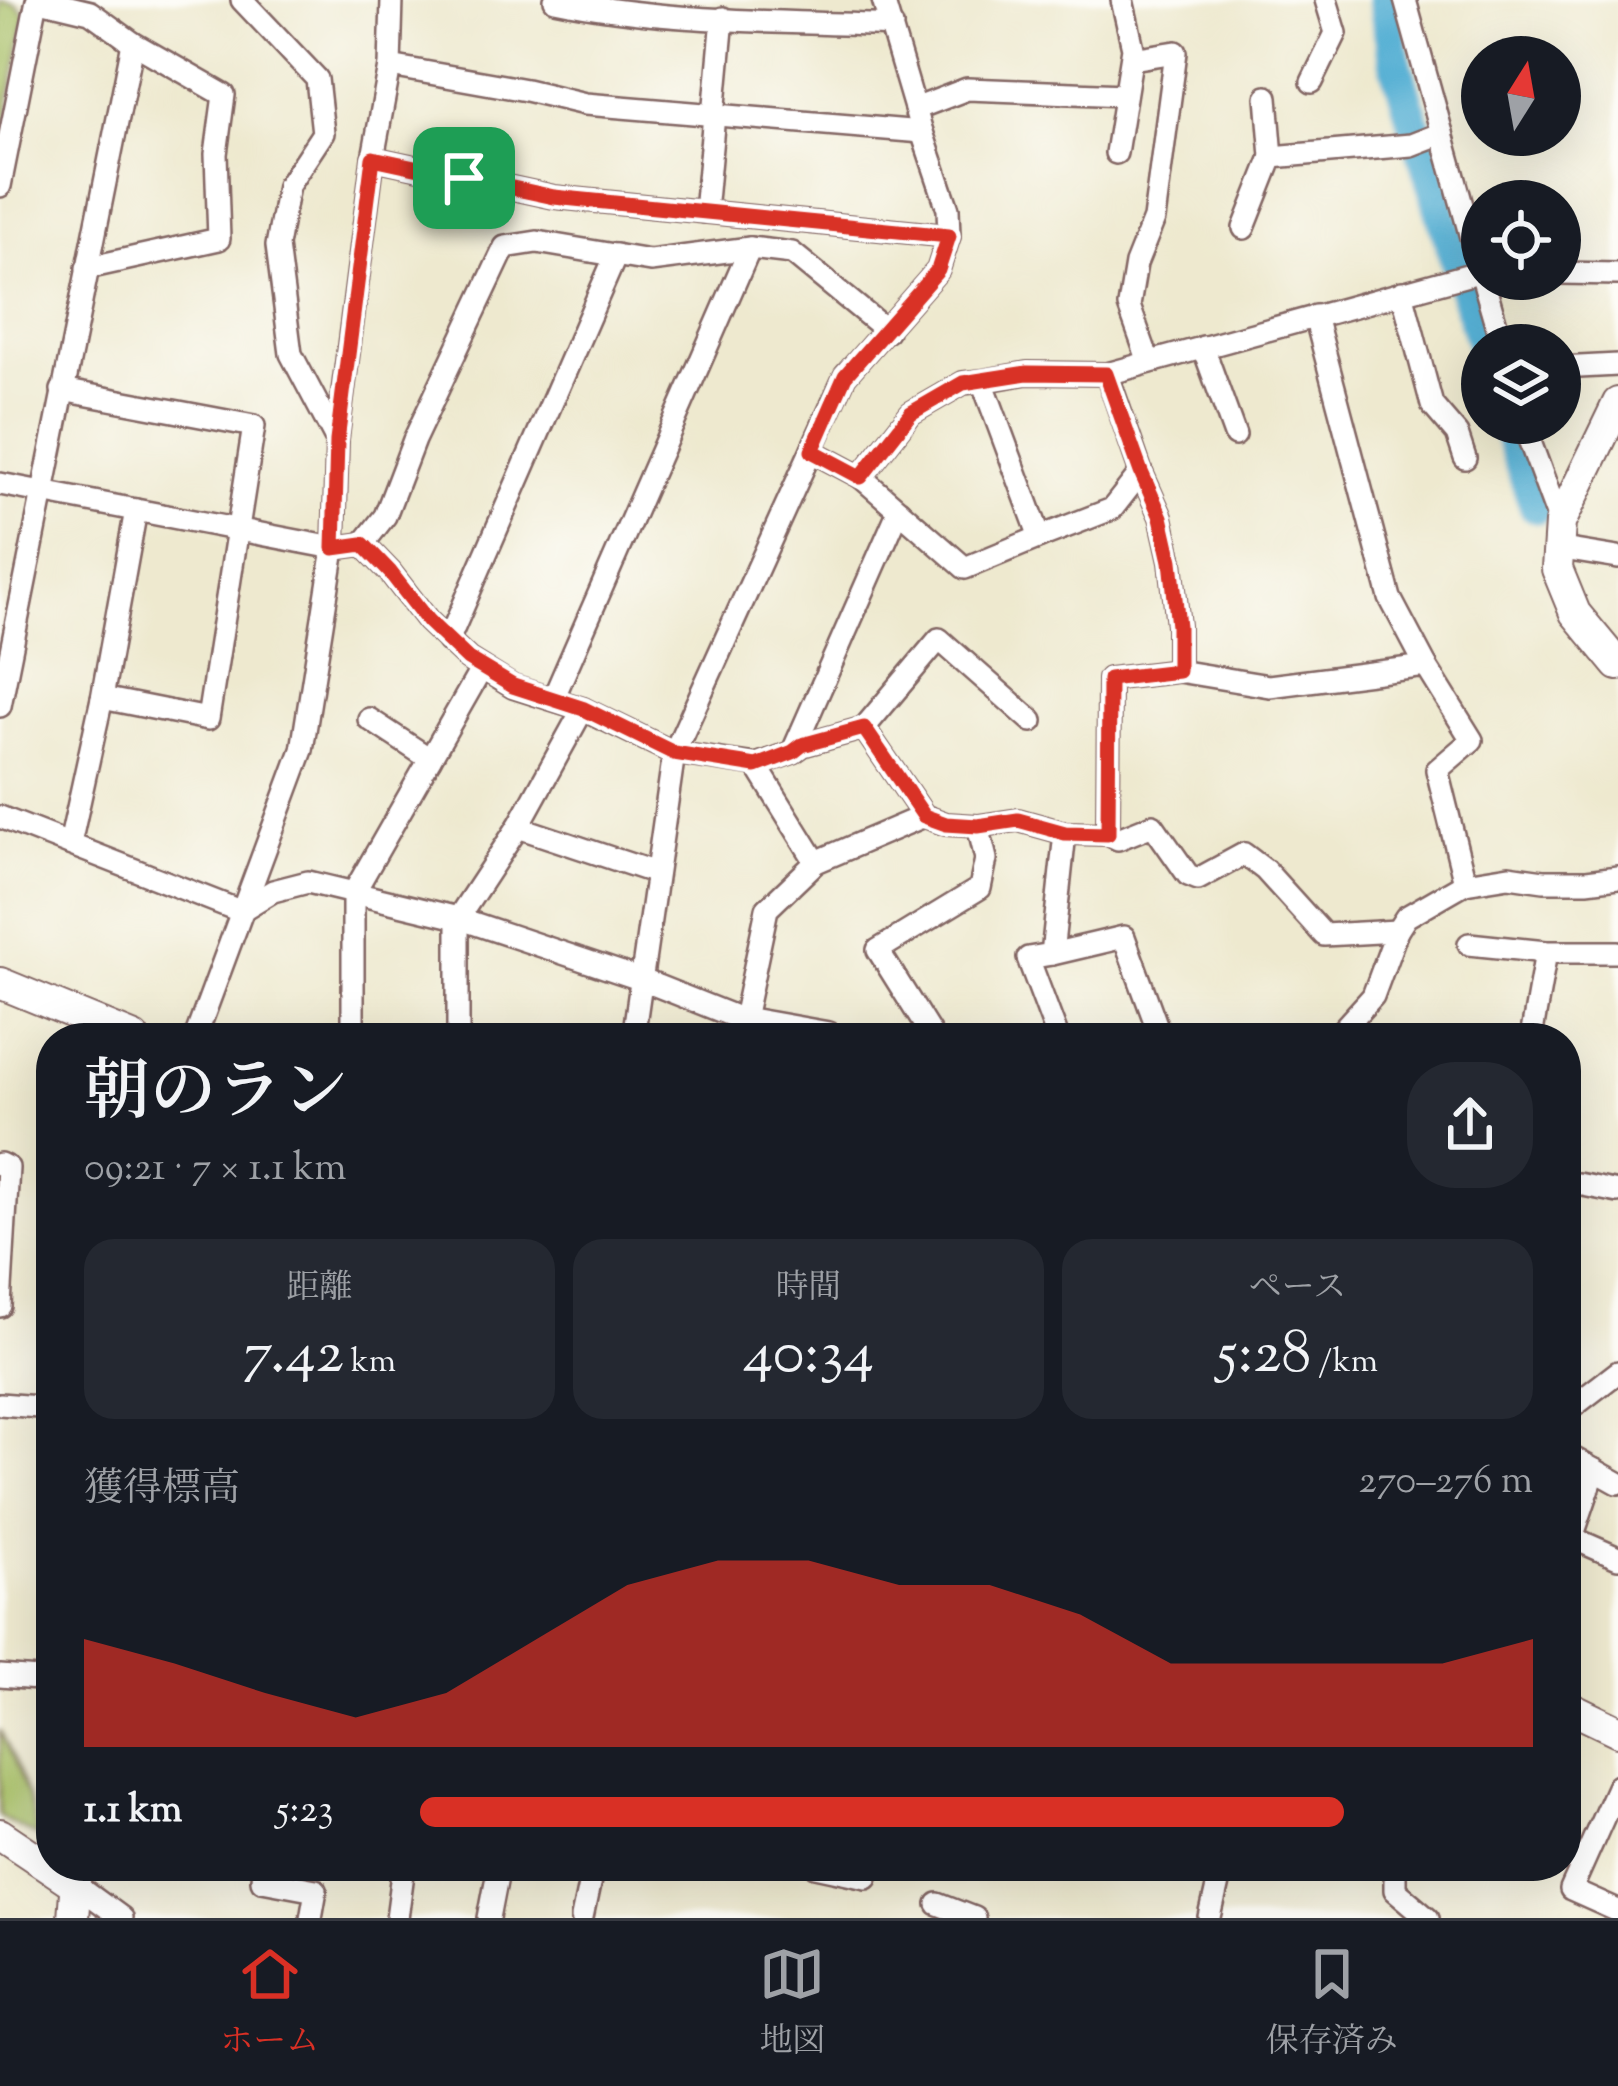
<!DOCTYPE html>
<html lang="ja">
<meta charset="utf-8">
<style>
:root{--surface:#171b24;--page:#242831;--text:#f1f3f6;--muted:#9ea1a6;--line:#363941;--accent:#d93025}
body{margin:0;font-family:"Sorts Mill Goudy","Noto Serif JP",serif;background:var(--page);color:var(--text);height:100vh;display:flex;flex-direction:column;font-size:45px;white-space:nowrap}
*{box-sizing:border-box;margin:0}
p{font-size:39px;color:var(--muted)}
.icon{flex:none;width:66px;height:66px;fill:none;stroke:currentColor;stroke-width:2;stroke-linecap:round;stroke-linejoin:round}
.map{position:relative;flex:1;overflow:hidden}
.drawer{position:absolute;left:36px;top:1023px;width:1545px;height:858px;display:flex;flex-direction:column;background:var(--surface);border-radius:48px;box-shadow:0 12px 48px #0002}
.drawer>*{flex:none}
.needle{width:78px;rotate:11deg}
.fabs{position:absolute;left:1461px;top:36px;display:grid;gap:24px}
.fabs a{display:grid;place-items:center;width:120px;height:120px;border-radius:50%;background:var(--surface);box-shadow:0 12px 48px #0002;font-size:60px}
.pin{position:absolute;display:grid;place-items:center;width:102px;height:102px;color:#fff;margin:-51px;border-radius:24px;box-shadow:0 6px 18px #0006}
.round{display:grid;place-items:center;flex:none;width:126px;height:126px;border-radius:48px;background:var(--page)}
.headline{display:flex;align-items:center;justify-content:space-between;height:204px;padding:0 48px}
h1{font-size:66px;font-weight:600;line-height:90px}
.stats{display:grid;grid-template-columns:repeat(3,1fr);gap:18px;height:204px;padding:12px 48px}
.stats div{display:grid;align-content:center;border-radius:30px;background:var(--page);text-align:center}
.stats b{font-size:60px;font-weight:600}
.stats small{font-size:33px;font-weight:400}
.stats p{font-size:33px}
.chart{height:336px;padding:24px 48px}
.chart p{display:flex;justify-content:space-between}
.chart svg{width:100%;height:216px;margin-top:12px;fill:var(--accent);opacity:.7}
ul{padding:0 48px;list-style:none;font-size:39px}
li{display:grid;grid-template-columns:192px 144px 1fr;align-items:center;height:90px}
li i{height:30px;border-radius:15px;background:var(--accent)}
.dock{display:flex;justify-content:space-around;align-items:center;height:168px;border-top:3px solid var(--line);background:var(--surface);font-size:33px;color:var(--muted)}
.dock a{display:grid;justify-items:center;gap:6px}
.dock .selected{color:var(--accent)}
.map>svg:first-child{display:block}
.green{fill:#a6be64;stroke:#786e48;stroke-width:3}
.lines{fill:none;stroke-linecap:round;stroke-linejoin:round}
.river{stroke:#56b0d4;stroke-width:33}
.street-casing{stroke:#836664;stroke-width:26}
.secondary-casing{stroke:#836664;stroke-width:34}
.street{stroke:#fff;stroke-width:21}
.secondary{stroke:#fff;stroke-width:30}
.route-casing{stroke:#fff;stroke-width:24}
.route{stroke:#d93025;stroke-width:15}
</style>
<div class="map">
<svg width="1618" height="1918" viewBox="0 0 1618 1918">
<rect width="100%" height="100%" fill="#fdfcf7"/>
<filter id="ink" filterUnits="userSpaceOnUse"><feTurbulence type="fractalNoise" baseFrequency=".00833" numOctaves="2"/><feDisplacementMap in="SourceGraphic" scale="24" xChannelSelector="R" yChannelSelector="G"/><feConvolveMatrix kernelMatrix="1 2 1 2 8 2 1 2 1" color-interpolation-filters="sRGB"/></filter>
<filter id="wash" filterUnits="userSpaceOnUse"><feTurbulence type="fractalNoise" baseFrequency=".004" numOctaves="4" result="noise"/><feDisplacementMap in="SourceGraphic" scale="48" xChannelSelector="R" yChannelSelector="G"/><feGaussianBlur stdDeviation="2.7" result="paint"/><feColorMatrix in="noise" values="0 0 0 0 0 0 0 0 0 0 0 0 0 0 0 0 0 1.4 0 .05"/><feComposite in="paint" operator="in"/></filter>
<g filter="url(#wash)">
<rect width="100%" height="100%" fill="#eee9cf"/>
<g class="green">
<polygon points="0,1 16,4 26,14 0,150"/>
<path d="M0,1730C17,1765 31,1799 38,1837L0,1817Z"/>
</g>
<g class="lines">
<g class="river">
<polyline points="1384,0 1395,61 1482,345"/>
<polyline points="1506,423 1536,507"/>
</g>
</g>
</g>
<g filter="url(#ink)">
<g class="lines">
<defs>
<g id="street">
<polyline points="40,0 90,12 133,43 224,95 216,154 219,239 87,268"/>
<path d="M555,0C665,23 781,21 892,26"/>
<polyline points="1405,0 1482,277"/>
<polyline points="1132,59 1176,52 1154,219 1136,264 1129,306 1149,362"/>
<polyline points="390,66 526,90 585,104 922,132"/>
<polyline points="1312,82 1336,33 1326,0"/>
<polyline points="1267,97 1272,157"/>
<polyline points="915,109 967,89 1125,95"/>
<polyline points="1116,153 1133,48 1122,0"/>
<polyline points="373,158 554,197 949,236"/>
<polyline points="0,186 37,0"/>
<polyline points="705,212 723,18"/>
<polyline points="1244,228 1272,157 1411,145 1442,133"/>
<polyline points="1560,273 1618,274"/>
<polyline points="1483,279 1502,345"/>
<polyline points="1402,292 1432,405 1457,434 1465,458"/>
<polyline points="1315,316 1390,598 1426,666"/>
<polyline points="1203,347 1235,435"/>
<polyline points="1560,368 1618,365"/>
<polyline points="62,390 254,426 208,719 102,698"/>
<polyline points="1523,423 1560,523"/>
<polyline points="337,439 373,158 390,66 392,0"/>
<polyline points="812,451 861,477 911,413 963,383 982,381"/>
<polyline points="1141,472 1112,509 1040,537 982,381 1027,373 1107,374 1482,271"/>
<polyline points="861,477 965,568 1040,537"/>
<polyline points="0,484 334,548 363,544 385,516 414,440 505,247 537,242 650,261 750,248 792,253 887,331"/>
<polyline points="363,544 390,572 428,621 468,659 513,687 583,709 674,753 756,765 793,752 803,745 864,728 924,816 946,824 978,826 1018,820 1065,833 1108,834 1109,679 1178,671 1178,626 1171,561 1161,517 1141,472 1107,374"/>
<polyline points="1557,548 1618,558"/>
<polyline points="448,641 616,255"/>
<polyline points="1178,671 1269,686 1426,666 1472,740 1437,770 1465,883"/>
<polyline points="553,699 750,248"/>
<polyline points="0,706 133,43"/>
<polyline points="369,719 430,759"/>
<polyline points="864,728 939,639 1032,721"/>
<polyline points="793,751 899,510"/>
<polyline points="756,765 816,862"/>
<polyline points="0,817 240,911 273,891 308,882 458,918 640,979 733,1016 829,1033 828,1038"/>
<polyline points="518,827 656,873"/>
<polyline points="1108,834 1118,839 1153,825 1188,875 1198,879 1244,854 1265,870 1324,935 1397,931"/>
<polyline points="70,844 102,698 136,510"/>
<polyline points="1469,944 1546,952"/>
<polyline points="1052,954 1124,937 1161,1038"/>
<polyline points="195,1038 302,750 334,548 337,441 291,354 277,246 288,186 323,133 317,79 242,0"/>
<polyline points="353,1038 353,894 482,668"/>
<polyline points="458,1038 458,918 518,827 583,709"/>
<polyline points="633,1038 674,753 845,376 938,270 949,236 948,209 922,132 883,0"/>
<polyline points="740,1038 767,909 816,862 924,816"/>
<polyline points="933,1038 878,950 980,888 986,859 978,826"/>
<polyline points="1058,1038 1028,958 1052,954 1065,833"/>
<polyline points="1335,1038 1373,996 1397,931 1406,917 1465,883 1509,876 1544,881 1587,881 1618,877"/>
<polyline points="1531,1038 1546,952 1618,952"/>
<polyline points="0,1164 8,1168 0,1306"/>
<polyline points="1578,1184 1618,1192"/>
<polyline points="0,1404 51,1408"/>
<polyline points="1566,1412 1618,1372"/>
<polyline points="1566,1454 1618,1483"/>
<polyline points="1566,1535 1618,1558"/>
<polyline points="1572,1538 1595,1470"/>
<polyline points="0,1676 51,1680"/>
<polyline points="1618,1785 1571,1890 1618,1911"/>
<polyline points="263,1866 262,1880 316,1890 311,1918"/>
<polyline points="816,1866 867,1877 869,1866"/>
<polyline points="1395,1866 1395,1890 1428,1918"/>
<polyline points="76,1885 121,1918"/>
<polyline points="938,1904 974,1918"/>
<polyline points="397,1918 404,1866"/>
<polyline points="489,1918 499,1866"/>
<polyline points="582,1918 593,1866"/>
<polyline points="1210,1918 1222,1866"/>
</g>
<g id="secondary">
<polyline points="1618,403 1560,523 1557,569 1575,613 1618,665"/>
<polyline points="0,983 134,1038"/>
<polyline points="1566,1706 1618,1731"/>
<polyline points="0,1834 76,1885"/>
<polyline points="73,1918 77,1866"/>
</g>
</defs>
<use href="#street" class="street-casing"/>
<use href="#secondary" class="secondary-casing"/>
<use href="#street" class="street"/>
<use href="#secondary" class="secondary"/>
</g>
</g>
<g class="lines" filter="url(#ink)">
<defs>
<polygon id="route" points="373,158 554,197 949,236 938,270 845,376 812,451 861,477 911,413 963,383 1027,373 1106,374 1141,472 1161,517 1171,561 1178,626 1178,671 1109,679 1108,834 1065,833 1018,820 978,826 946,824 924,816 864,728 802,745 793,752 756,766 674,753 584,709 513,686 468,659 428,621 390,572 363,544 334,548 337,441"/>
</defs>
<use href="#route" class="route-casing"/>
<use href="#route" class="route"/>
</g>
</svg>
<div class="fabs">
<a><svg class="needle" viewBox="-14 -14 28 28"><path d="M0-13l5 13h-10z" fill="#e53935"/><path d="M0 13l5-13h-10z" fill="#9ea1a6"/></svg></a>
<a><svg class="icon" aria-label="locate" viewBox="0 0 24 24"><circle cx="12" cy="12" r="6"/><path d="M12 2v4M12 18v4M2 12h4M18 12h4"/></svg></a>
<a><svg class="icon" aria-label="layers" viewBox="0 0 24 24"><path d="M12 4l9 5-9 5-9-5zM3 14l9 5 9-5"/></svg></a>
</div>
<div class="pin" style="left:464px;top:178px;background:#1e9e55"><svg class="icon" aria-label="arrive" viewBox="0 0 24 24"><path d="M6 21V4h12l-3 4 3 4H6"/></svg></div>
<section class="drawer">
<div class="headline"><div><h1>朝のラン</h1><p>09:21 · 7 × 1.1 km</p></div><a class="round"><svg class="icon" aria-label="share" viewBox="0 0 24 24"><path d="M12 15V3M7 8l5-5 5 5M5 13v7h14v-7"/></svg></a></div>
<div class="stats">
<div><p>距離</p><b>7.42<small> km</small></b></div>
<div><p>時間</p><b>40:34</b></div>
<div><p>ペース</p><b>5:28<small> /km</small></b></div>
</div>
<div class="chart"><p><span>獲得標高</span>270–276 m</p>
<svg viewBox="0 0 160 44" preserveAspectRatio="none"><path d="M0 44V22L10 27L20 33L30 38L40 33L50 22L60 11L70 6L80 6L90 11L100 11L110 17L120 27L130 27L140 27L150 27L160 22V44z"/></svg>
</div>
<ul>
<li><b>1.1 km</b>5:23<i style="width:83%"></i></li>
</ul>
</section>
</div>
<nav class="dock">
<a class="selected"><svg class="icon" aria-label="home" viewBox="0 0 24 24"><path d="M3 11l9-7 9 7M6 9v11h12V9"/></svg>ホーム</a>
<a><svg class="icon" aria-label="map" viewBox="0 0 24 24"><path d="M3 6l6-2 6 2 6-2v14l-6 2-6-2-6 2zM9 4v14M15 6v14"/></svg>地図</a>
<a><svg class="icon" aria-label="saved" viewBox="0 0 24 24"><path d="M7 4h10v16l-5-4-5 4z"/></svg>保存済み</a>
</nav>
